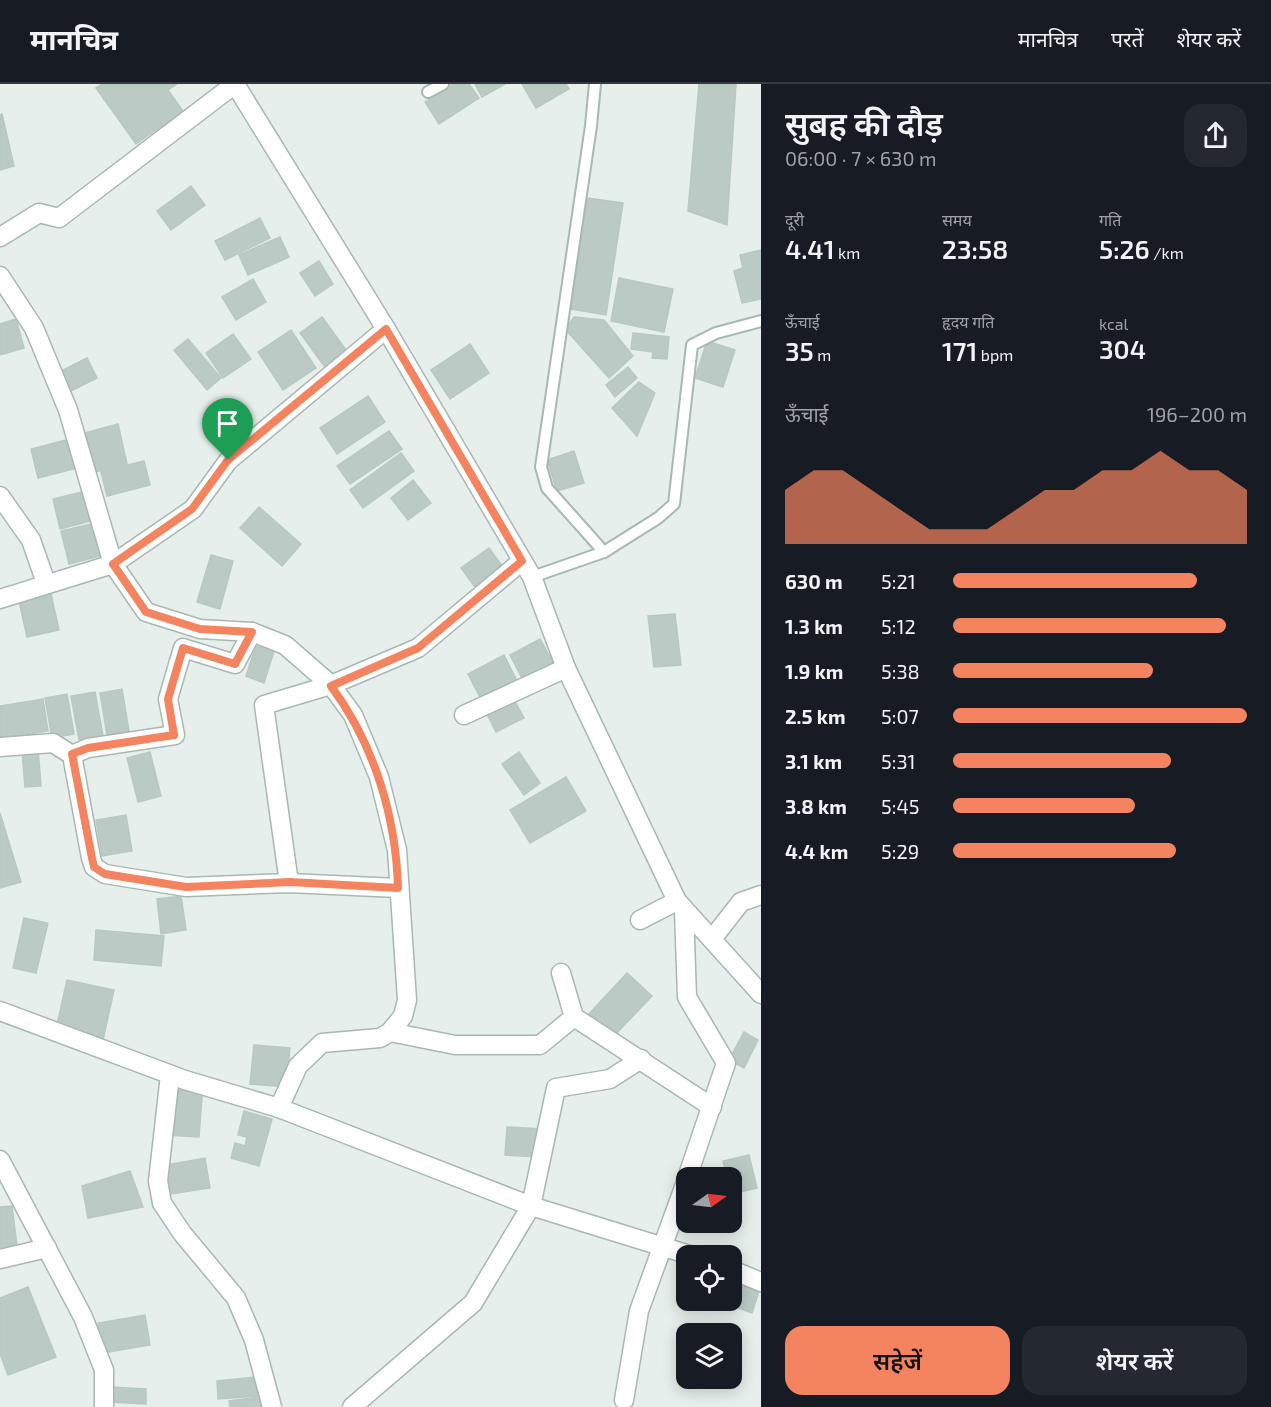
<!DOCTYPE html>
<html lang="hi">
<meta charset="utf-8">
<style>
:root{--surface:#171b24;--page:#242831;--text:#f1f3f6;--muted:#9ea1a6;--line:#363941;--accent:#f4845f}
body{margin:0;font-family:"Exo 2","Noto Sans Devanagari",sans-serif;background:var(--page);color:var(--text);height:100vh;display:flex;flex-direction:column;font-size:22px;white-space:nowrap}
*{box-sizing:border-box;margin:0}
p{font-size:20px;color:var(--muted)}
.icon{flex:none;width:33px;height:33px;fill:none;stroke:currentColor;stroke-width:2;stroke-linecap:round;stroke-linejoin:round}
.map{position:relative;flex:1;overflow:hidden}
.side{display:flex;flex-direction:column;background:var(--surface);width:510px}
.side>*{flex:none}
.needle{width:39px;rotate:76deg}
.tools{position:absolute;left:676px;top:1083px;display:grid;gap:12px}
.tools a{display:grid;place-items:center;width:66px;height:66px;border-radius:12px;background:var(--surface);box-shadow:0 3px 15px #0003;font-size:30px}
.pin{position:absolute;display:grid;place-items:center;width:51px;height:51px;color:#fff;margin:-62px -26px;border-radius:50% 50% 50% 0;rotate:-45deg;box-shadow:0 0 6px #0007}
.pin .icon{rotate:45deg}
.round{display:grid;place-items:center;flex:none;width:63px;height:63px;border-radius:18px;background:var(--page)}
.overview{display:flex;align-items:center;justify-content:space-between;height:102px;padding:0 24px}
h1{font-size:33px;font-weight:600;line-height:45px}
.figures{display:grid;grid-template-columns:repeat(3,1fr);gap:9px;height:102px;padding:6px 24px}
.figures div{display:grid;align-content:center}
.figures b{font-size:26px;font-weight:600}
.figures small{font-size:16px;font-weight:400}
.figures p{font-size:16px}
.chart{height:168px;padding:12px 24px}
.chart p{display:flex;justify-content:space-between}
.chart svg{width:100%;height:108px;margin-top:6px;fill:var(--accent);opacity:.7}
.action{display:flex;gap:12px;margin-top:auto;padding:12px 24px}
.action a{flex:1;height:69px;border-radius:18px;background:var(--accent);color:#111;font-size:24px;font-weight:600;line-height:69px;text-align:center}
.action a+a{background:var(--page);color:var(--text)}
ul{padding:0 24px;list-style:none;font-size:20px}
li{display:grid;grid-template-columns:96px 72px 1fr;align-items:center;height:45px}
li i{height:15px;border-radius:8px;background:var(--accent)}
header{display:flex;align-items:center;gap:36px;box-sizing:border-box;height:84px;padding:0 30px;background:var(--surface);border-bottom:2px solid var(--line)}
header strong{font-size:28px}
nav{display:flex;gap:33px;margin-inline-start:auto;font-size:21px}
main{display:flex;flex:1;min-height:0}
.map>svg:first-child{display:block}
.building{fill:#bbcac4;stroke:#b8c9c2;stroke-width:1.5}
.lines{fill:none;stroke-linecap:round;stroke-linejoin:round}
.service-casing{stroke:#a8b8b2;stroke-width:14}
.minor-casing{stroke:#a8b8b2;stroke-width:21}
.service{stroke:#fff;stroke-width:10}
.minor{stroke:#fff;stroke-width:18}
.route-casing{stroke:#fff;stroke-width:12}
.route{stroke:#f4845f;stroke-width:8}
</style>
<header>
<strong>मानचित्र</strong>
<nav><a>मानचित्र</a><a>परतें</a><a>शेयर करें</a></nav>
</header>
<main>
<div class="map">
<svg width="761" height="1323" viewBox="0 0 761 1323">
<rect width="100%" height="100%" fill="#e6efeb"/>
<g class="building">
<polygon points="102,0 177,0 168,6 183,27 136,60 96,4"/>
<polygon points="453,0 469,0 479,14 439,40 425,18"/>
<polygon points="475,0 505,0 482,13"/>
<polygon points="522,0 566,0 569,5 536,24"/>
<polygon points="699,0 736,0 727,141 688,127"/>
<polygon points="2,30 14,82 0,86 0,31"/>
<polygon points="191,102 205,121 171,146 157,127"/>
<polygon points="587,114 623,119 606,231 570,225"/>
<polygon points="260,134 270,154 225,176 215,157"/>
<polygon points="280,153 289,173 248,191 239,171"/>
<polygon points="761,166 761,215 742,219 734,187 743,184 740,171"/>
<polygon points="319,177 333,200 315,212 300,189"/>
<polygon points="619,194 673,205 664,248 611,237"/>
<polygon points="253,195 266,218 236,236 222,213"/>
<polygon points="322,233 349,270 327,286 300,249"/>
<polygon points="574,233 604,236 633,272 609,294 565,245"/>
<polygon points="16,235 24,264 0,271 0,240"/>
<polygon points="291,246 316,284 283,306 258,268"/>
<polygon points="633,249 669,253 667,275 652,274 653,268 631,265"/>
<polygon points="233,250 251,275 223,294 206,269"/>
<polygon points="188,255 221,294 207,306 174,266"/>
<polygon points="707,257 735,266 723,303 695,294"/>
<polygon points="470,260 489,289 450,315 431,286"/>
<polygon points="87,274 97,294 69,308 59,288"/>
<polygon points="628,283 637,294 615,313 606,301"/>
<polygon points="639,298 655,309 637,352 612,324"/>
<polygon points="368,312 385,338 337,370 320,344"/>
<polygon points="118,340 127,380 95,388 85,349"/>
<polygon points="389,347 402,365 350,400 337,382"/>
<polygon points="74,354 81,383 38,394 31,365"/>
<polygon points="574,367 584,399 557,407 547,376"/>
<polygon points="401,369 414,387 363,424 350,406"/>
<polygon points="144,377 150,401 107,412 101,388"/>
<polygon points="413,396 431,419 408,436 391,414"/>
<polygon points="86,407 94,436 60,445 53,415"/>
<polygon points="259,423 301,460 282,482 240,444"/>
<polygon points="96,439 104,471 69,480 61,447"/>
<polygon points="489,464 505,486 477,506 461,484"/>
<polygon points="211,471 233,477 220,525 197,518"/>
<polygon points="51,510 59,546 27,553 19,517"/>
<polygon points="675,530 681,581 654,583 648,532"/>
<polygon points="258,555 276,561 264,599 246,592"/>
<polygon points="540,555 556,583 525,600 510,571"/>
<polygon points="504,571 519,601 483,619 468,590"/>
<polygon points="122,605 130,653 108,657 100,609"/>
<polygon points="95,608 103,652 79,656 71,612"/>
<polygon points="67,610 74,650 52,654 45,614"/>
<polygon points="511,610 524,634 496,648 484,624"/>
<polygon points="43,615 48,647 0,655 0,622"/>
<polygon points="38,665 41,702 25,703 22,667"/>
<polygon points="150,668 161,712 138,718 127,674"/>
<polygon points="519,668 540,699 524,711 502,680"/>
<polygon points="566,693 586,727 530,759 510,726"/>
<polygon points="0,729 21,798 0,804"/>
<polygon points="126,731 132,767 102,772 96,736"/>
<polygon points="181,812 186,846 161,850 157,815"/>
<polygon points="24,834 48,839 36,889 13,884"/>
<polygon points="96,846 164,852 161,882 94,876"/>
<polygon points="627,889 652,912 613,953 589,930"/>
<polygon points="67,896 114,906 103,956 56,945"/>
<polygon points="744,948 758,956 744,984 729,976"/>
<polygon points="254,961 290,964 286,1003 250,1000"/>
<polygon points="170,1003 202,1012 199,1053 166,1051"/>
<polygon points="244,1027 272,1035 259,1082 231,1074 235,1059 245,1062 247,1053 238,1051"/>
<polygon points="507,1043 542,1045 540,1073 505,1071"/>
<polygon points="749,1071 757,1104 732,1110 732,1094 727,1094 723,1077"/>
<polygon points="205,1074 210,1104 165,1111 160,1082"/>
<polygon points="130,1087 143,1123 88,1134 82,1102"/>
<polygon points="12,1122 17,1162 0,1164 0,1123"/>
<polygon points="734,1191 761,1201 752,1229 725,1219 726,1216 732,1216"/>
<polygon points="28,1203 56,1273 8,1291 0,1270 0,1214"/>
<polygon points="145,1231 150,1261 103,1269 98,1239"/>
<polygon points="256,1293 258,1312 218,1315 217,1297"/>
<polygon points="111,1303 146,1305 146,1320 110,1318"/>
<polygon points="268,1312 270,1323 230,1323 229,1317"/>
</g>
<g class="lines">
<defs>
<g id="service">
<polyline points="595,0 591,42 541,383 547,404 604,468"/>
<polyline points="428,8 443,0"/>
<polyline points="532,493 604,468 658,434 674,420 692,261 716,249 761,237"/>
</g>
<g id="minor">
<polyline points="235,0 386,245 532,493 566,584 677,817 761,910"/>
<polyline points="0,153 39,129 59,134 235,0"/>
<polyline points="0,192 34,244 68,326 113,480 146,528 200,545 252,548 285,561 331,601 353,631 379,693 397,766 407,916 403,932 390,948 380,954 322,959 298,982 279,1024"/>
<polyline points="0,412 31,456 46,499"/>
<polyline points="0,515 113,480 193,425 228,377 386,245"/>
<polyline points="464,631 566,584"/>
<polyline points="0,663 53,659 72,671 88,664 175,651 168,615 183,564 235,580 252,548"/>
<polyline points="72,671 91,774 94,783 105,790 186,803 289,799 398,804"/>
<polyline points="289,799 264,621 331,601 418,564 522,477"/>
<polyline points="684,827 687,913 726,979 687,1094"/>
<polyline points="640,836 677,817"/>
<polyline points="712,855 741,818 761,811"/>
<polyline points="561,889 574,933 712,1023"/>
<polyline points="0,927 185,996 279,1024 531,1122 693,1172"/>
<polyline points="390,948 455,961 540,961 574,933"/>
<polyline points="170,991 158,1097 162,1119 182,1149 236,1214 254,1256 272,1323"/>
<polyline points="0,1076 83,1233 104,1286 104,1323"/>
<polyline points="0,1175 47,1164"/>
<polyline points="732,1186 761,1198"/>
<polyline points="624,1316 639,1227 687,1095"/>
<polyline points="352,1323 473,1219 531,1122 556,1004 610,995 641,975"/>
</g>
</defs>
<use href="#service" class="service-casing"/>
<use href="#minor" class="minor-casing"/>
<use href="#service" class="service"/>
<use href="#minor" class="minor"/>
</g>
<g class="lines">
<defs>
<path id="route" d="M386,245L522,477L418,564L331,602C374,660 396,732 398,804L290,798L186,803L105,790L94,783L92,774L72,670L88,664L174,651L168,615L183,564L235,580L252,548L200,545L146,528L113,480L192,425L228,376Z"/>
</defs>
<use href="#route" class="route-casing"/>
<use href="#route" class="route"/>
</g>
</svg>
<div class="tools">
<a><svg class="needle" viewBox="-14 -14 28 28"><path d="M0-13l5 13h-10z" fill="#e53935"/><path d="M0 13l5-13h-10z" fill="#9ea1a6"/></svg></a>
<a><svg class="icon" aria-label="locate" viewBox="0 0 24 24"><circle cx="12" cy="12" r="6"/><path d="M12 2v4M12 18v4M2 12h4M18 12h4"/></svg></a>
<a><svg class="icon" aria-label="layers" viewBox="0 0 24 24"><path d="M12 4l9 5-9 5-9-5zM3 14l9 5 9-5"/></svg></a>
</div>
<div class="pin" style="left:228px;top:376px;background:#1e9e55"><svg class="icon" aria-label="arrive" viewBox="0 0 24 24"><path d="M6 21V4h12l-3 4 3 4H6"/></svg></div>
</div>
<section class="side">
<div class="overview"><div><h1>सुबह की दौड़</h1><p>06:00 · 7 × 630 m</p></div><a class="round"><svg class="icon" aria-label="share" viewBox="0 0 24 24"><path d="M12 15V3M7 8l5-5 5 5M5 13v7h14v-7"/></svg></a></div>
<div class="figures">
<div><p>दूरी</p><b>4.41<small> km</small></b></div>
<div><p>समय</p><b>23:58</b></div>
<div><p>गति</p><b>5:26<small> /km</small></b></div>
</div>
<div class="figures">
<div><p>ऊँचाई</p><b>35<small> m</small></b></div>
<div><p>हृदय गति</p><b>171<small> bpm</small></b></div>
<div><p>kcal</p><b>304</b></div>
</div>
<div class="chart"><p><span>ऊँचाई</span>196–200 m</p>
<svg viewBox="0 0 160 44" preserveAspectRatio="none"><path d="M0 44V22L10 14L20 14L30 22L40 30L50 38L60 38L70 38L80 30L90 22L100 22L110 14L120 14L130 6L140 14L150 14L160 22V44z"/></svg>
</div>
<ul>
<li><b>630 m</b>5:21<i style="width:83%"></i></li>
<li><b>1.3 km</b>5:12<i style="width:93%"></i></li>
<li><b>1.9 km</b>5:38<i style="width:68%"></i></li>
<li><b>2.5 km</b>5:07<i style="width:100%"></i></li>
<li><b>3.1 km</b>5:31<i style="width:74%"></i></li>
<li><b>3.8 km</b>5:45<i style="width:62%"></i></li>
<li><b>4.4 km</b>5:29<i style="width:76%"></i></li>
</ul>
<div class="action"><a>सहेजें</a><a>शेयर करें</a></div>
</section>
</main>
